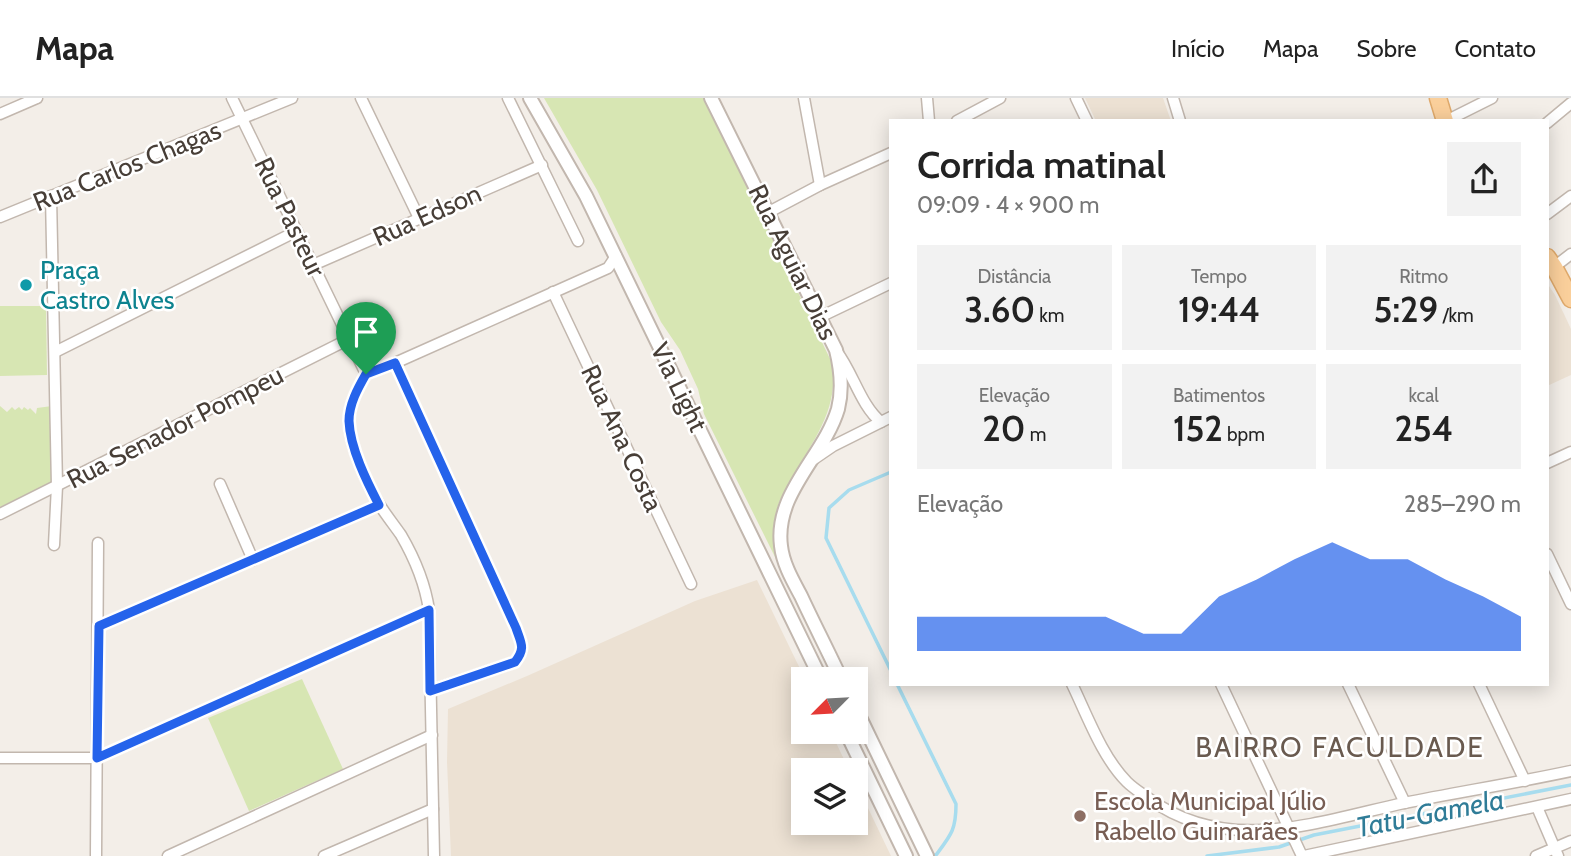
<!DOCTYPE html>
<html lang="pt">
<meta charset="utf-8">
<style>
:root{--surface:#fff;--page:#f2f2f2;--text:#222;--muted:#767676;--line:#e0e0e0;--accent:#2563eb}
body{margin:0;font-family:Cabin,sans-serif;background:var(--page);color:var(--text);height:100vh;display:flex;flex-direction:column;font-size:26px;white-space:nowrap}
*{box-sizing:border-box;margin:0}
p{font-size:23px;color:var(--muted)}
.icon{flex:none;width:38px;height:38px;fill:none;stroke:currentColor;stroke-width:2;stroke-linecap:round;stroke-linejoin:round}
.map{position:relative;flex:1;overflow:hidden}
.panel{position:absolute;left:889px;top:21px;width:660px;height:567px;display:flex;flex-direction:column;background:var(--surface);border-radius:0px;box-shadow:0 4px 18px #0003}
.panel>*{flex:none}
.needle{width:46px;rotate:246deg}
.fabs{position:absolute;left:791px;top:569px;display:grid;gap:14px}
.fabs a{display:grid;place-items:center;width:77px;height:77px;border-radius:0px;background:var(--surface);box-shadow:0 4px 18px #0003;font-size:35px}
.pin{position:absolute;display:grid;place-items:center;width:60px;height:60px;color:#fff;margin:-72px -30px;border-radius:50% 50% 50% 0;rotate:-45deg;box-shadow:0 0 7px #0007}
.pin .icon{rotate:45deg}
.round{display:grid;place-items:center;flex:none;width:74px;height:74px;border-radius:0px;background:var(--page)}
.headline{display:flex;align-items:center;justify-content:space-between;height:119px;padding:0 28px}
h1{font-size:38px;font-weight:600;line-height:52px}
.stats{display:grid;grid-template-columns:repeat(3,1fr);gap:10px;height:119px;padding:7px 28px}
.stats div{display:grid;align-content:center;border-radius:0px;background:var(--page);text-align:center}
.stats b{font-size:35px;font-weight:600}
.stats small{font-size:19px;font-weight:400}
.stats p{font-size:19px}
.chart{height:196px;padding:14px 28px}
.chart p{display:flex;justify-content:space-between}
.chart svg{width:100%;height:126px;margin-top:7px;fill:var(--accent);opacity:.7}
header{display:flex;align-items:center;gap:42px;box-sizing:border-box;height:98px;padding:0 35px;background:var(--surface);border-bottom:2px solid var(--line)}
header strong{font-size:33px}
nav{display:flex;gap:38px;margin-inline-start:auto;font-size:24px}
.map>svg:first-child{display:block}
.education{fill:#ece1d3}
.green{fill:#d7e6b3}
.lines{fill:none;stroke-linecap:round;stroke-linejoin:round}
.stream{stroke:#a7dcee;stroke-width:3.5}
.minor-casing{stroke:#c2b7ae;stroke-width:13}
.tertiary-casing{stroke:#c2b7ae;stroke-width:16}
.primary-casing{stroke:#dfa96b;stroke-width:19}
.minor{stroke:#fff;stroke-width:10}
.tertiary{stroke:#fff;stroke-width:12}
.primary{stroke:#facf9b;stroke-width:16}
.route-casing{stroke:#fff;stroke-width:14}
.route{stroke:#2563eb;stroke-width:9}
.culture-dot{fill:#0f9aa8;stroke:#fff;stroke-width:2.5}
.education-dot{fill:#8d6e63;stroke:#fff;stroke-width:2.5}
.labels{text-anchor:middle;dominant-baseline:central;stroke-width:5;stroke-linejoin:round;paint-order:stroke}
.street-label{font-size:26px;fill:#473e37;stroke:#fff}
.culture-label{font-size:26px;fill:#0d838f;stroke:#fff;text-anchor:start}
.education-label{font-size:26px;fill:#785e54;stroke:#fff;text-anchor:start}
.neighbourhood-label{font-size:28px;letter-spacing:2px;fill:#695a4f;stroke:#fff}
.water-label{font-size:28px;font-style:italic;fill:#2f7c97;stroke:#fff}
</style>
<header>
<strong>Mapa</strong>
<nav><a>Início</a><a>Mapa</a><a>Sobre</a><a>Contato</a></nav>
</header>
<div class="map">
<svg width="1571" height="758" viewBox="0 0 1571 758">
<rect width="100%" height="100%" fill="#f3eee8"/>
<g class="education">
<polygon points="1085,0 1163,0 1171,23 1096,23"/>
<polygon points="1547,185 1555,197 1571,231 1571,277 1547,288"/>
<polygon points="757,482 805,581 803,581 803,634 831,634 849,672 803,672 803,724 856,724 856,685 891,758 451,758 447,664 448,611 527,578 695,503"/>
</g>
<g class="green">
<path d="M544,0H705L832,265C840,312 811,345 790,384C786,392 780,400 778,408C772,426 773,443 776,461L704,316L698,291L680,252L661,224L597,92Z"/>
<polygon points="0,208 46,208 47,277 0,278"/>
<polygon points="0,308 7,314 12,309 15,312 19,309 22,312 24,309 28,312 30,310 36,316 37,310 52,308 52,384 48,387 0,409"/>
<polygon points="302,581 343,671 249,713 208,620"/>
</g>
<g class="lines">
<g class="stream">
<polyline points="891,374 849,392 829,410 826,440 891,573"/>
<path d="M897,586L956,706C956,732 951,737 936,757H928"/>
<polyline points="1207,758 1279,749 1314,737 1571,687"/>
</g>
<defs>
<g id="minor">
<polyline points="232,0 366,276"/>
<polyline points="361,0 419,120"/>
<polyline points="508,0 578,143"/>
<polyline points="804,0 820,87"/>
<polyline points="927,0 929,23"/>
<polyline points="1076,0 1087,23"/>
<polyline points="1173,0 1180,23"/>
<polyline points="0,16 37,0"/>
<polyline points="957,23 1000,0"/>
<polyline points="1446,23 1492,0"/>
<polyline points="1547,25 1571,5"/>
<polyline points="51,98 57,388 54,447"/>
<polyline points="769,114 820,87 891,55"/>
<polyline points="1547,116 1571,98"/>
<polyline points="0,119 292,0"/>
<polyline points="313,167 542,67"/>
<polyline points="1554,169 1571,156"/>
<polyline points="553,194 691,486"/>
<polyline points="820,219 891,185"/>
<polyline points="55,254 297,133"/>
<path d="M837,254C853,275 861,308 881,324"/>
<path d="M395,265L516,530C521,545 526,550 515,564L430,593"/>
<path d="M366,276C358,290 350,304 349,321C348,345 367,386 379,406C386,417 394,427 401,437C415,461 425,485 429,512L434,758"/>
<polyline points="366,276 395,265 608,170 616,158"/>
<polyline points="814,361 833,348 891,319"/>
<polyline points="1547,365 1571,354"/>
<polyline points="220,386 253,462"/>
<polyline points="0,416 349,241"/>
<polyline points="1547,456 1571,506"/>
<polyline points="99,528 379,407"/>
<path d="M1072,586C1087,617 1102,659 1127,684C1133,690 1141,695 1148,700C1227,758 1317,724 1404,705C1459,694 1515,685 1571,673"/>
<polyline points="1221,586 1302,758"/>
<polyline points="1348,586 1405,705"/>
<polyline points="1479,586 1525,683"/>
<polyline points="0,660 97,660 429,512"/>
<polyline points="1537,709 1558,758"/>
<polyline points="96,758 98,445"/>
<polyline points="168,758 432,637"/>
<polyline points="324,758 433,711"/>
<polyline points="1304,758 1571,701"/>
<polyline points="1536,758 1571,743"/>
</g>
<g id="tertiary">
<polyline points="530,0 586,98 821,581"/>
<path d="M711,0L836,252C841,272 843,291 838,311C824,358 774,395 781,448C783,466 793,483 801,498C814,526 828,553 841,581"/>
<polyline points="856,611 927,758"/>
<polyline points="846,634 906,758"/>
</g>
<g id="primary">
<polyline points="1438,0 1445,23"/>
<polyline points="1547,159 1554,169 1571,201"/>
</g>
</defs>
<use href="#minor" class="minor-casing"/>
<use href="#tertiary" class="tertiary-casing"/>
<use href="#primary" class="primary-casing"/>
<use href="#minor" class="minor"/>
<use href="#tertiary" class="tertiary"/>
<use href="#primary" class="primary"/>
</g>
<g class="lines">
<defs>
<path id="route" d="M395,265L516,530C521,545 526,550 515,564L430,593L429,512L97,660L99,528L379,407C367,384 350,350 349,323C349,306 358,290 366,276Z"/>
</defs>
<use href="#route" class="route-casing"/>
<use href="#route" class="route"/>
</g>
<circle class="culture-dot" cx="26" cy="187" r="7"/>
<circle class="education-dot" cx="1080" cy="718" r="7"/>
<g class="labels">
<g class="street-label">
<text transform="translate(127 68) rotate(-22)">Rua Carlos Chagas</text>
<text transform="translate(427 117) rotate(-24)">Rua Edson</text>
<text transform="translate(290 119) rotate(64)">Rua Pasteur</text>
<text transform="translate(793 164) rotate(64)">Rua Aguiar Dias</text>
<text transform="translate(679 289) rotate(64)">Via Light</text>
<text transform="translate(175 329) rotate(-27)">Rua Senador Pompeu</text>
<text transform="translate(622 340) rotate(65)">Rua Ana Costa</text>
</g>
<g class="culture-label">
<text x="40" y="172">Praça<tspan x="40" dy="30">Castro Alves</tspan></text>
</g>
<g class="education-label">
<text x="1094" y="703">Escola Municipal Júlio<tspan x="1094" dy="30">Rabello Guimarães</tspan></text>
</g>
<g class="neighbourhood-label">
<text x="1340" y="649">BAIRRO FACULDADE</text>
</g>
<g class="water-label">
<text transform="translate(1430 715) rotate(-11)">Tatu-Gamela</text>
</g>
</g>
</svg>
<div class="fabs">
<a><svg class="needle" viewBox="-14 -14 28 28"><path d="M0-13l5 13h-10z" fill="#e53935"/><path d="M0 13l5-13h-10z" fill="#767676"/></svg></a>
<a><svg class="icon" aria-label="layers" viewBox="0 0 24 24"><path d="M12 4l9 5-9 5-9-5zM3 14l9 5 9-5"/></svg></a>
</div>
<div class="pin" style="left:366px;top:276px;background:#1e9e55"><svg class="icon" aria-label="arrive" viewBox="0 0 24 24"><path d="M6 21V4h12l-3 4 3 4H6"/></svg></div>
<section class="panel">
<div class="headline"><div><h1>Corrida matinal</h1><p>09:09 · 4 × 900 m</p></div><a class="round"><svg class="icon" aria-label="share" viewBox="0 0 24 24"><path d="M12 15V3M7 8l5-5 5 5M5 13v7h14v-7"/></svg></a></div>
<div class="stats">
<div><p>Distância</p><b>3.60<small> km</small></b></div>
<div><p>Tempo</p><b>19:44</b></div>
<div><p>Ritmo</p><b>5:29<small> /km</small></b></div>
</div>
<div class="stats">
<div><p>Elevação</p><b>20<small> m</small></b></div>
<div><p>Batimentos</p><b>152<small> bpm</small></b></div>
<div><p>kcal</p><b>254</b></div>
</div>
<div class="chart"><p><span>Elevação</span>285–290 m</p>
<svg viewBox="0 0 160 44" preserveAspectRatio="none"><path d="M0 44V32L10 32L20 32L30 32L40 32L50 32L60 38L70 38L80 25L90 19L100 12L110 6L120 12L130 12L140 19L150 25L160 32V44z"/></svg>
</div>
</section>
</div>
